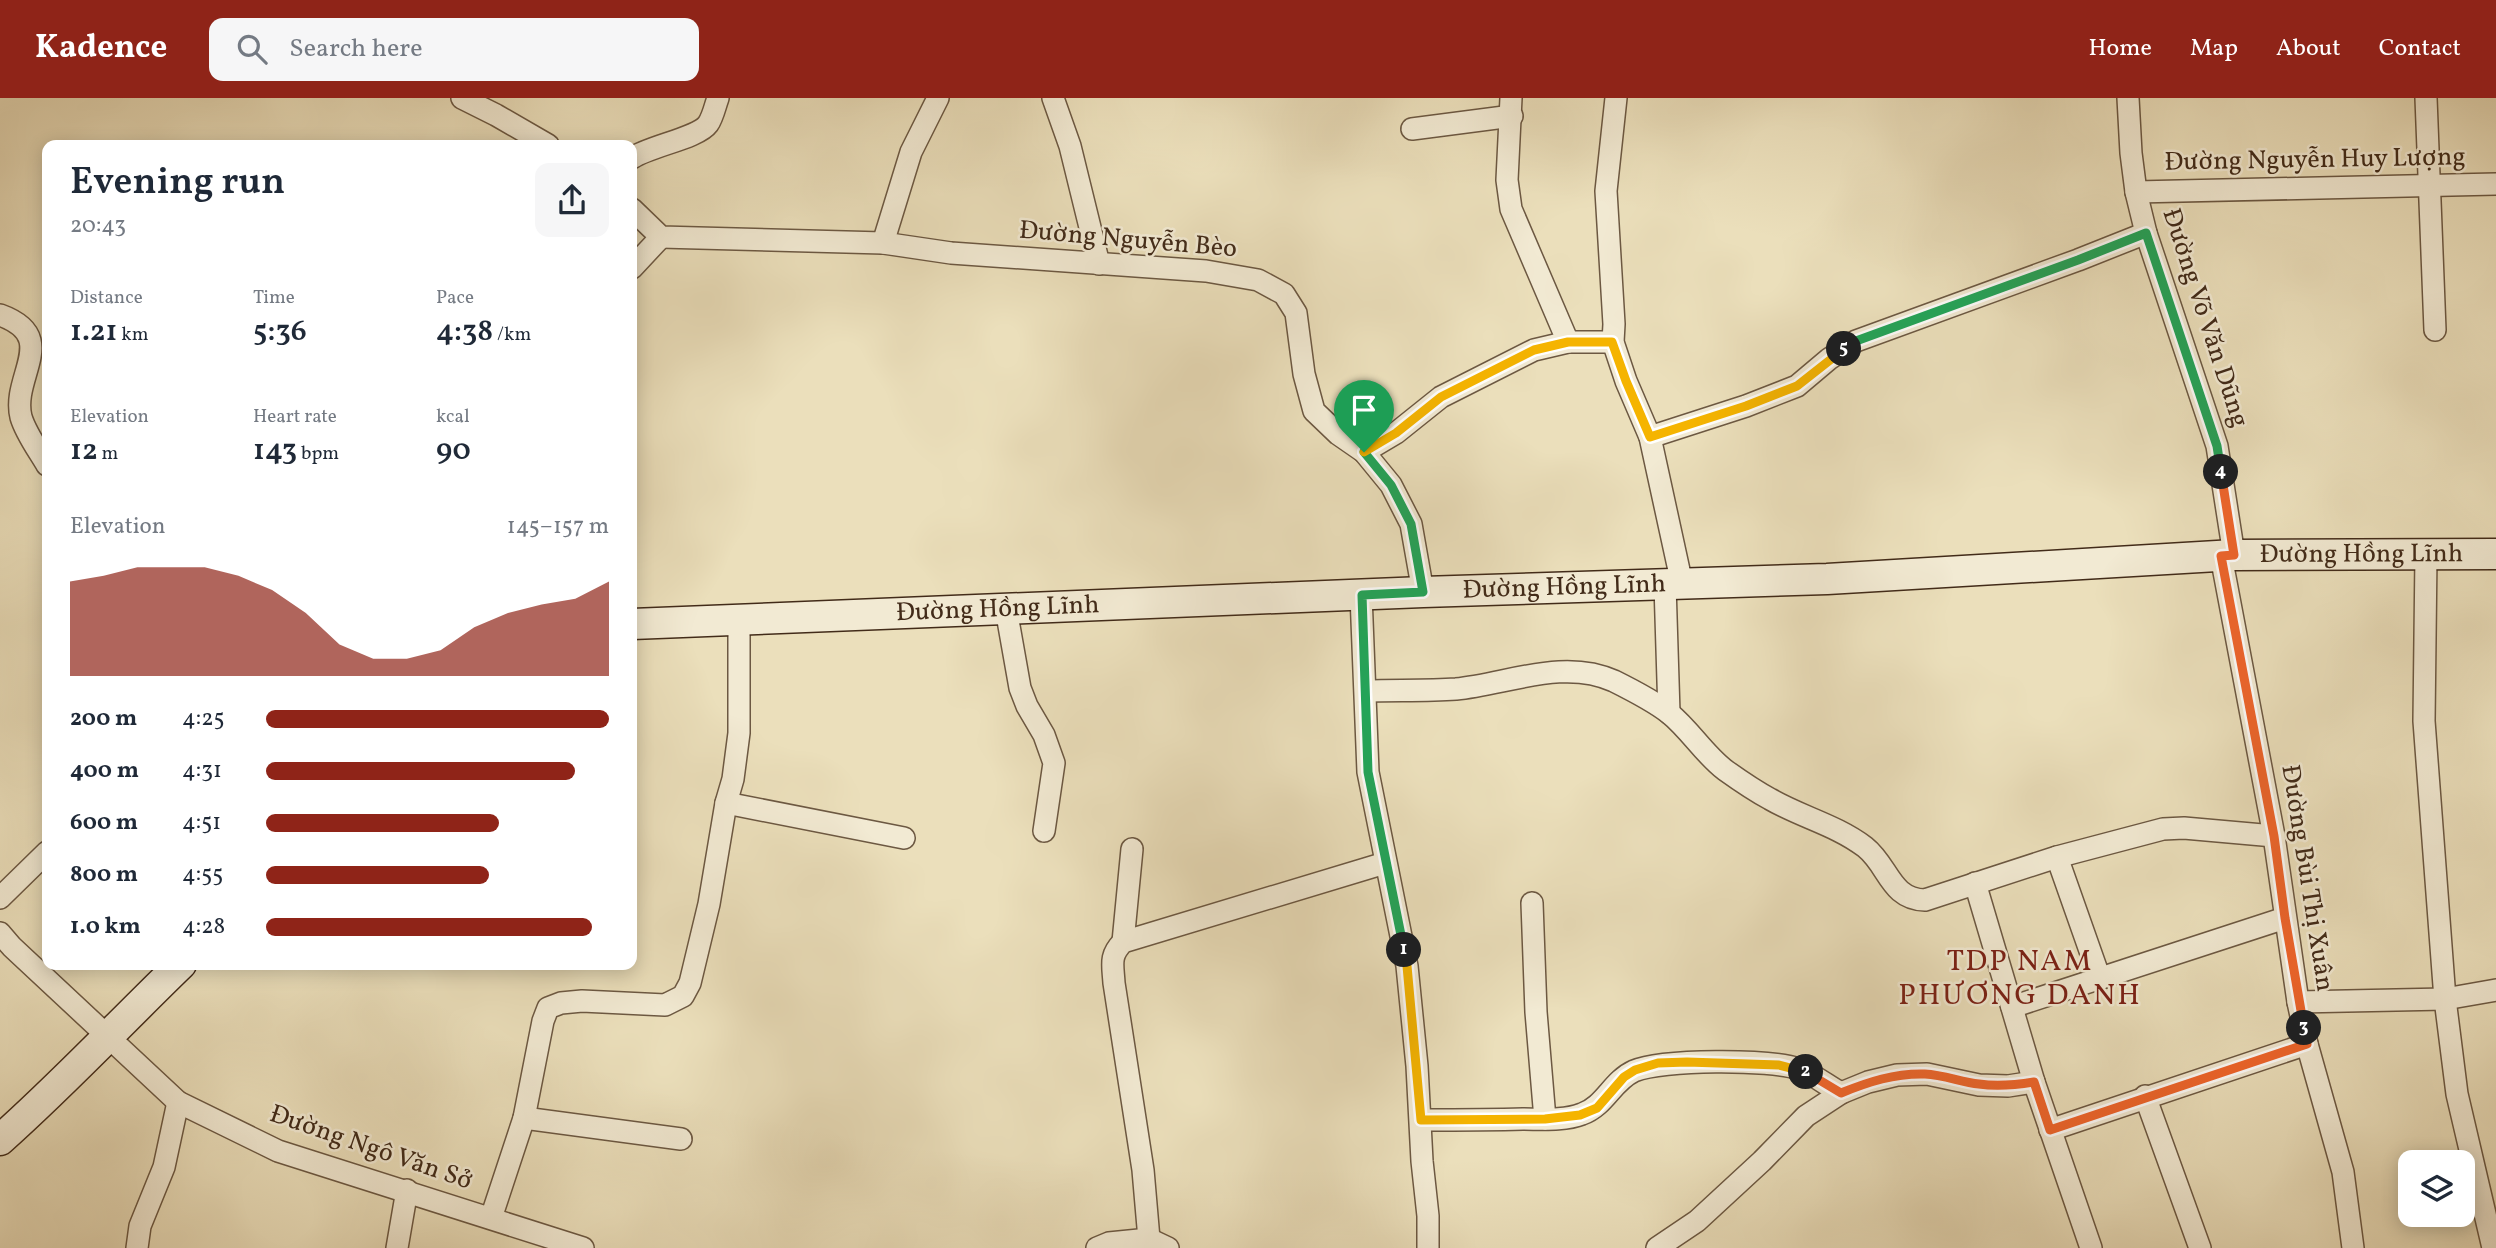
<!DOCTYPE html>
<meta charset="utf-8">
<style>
:root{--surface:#fff;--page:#f6f6f7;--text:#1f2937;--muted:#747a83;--accent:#8f2418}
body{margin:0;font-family:Vollkorn,serif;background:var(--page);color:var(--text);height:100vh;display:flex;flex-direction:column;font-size:26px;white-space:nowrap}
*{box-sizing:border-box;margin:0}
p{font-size:23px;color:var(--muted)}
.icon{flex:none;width:38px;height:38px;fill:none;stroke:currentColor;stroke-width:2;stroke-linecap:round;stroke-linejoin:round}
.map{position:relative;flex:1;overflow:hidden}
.panel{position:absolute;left:42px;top:42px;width:595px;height:830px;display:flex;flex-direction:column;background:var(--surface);border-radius:14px;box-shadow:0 4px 18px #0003}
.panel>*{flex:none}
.fabs{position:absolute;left:2398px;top:1052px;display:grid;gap:14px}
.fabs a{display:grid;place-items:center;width:77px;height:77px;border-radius:14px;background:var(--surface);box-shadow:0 4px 18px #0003;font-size:35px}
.pin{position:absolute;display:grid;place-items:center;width:60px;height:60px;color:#fff;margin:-72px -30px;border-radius:50% 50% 50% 0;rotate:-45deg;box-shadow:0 0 7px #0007}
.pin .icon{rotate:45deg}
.km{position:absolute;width:35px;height:35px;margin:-18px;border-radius:50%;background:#222;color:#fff;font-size:19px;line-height:35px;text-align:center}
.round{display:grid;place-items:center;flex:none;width:74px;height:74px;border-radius:14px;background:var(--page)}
.overview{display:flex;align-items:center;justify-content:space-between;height:119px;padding:0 28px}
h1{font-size:38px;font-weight:600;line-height:52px}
.figures{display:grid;grid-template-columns:repeat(3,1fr);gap:10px;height:119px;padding:7px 28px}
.figures div{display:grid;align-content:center}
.figures b{font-size:30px;font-weight:600}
.figures small{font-size:19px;font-weight:400}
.figures p{font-size:19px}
.chart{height:196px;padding:14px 28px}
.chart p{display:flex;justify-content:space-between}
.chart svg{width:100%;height:126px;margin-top:7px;fill:var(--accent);opacity:.7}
ul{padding:0 28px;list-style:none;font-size:23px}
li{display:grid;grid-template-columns:112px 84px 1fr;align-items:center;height:52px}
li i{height:18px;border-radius:9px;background:var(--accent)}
header{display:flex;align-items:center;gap:42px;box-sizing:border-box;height:98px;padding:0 35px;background:var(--accent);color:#fff}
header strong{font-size:33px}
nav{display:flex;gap:38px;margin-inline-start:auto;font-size:24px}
.search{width:490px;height:63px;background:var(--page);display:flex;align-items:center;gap:18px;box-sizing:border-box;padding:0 24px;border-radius:14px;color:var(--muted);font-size:26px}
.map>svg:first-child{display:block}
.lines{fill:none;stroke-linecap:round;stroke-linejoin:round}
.street-casing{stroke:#6c5842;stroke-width:24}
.secondary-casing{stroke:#422b19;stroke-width:33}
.street{stroke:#f2ead3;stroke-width:21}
.secondary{stroke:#f2ead3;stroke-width:30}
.split-1-casing{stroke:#fff;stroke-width:14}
.split-2-casing{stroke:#fff;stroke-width:14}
.split-3-casing{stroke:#fff;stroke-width:14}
.split-4-casing{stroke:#fff;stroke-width:14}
.split-5-casing{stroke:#fff;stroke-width:14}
.split-6-casing{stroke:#fff;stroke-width:14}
.split-1{stroke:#22a559;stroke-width:9}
.split-2{stroke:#f5b400;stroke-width:9}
.split-3{stroke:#f0652b;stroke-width:9}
.split-4{stroke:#f0652b;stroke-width:9}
.split-5{stroke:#22a559;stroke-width:9}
.split-6{stroke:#f5b400;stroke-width:9}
.labels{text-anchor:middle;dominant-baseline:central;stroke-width:5;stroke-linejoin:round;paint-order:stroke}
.street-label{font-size:26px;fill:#422b19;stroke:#f2ead3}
.quarter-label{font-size:30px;letter-spacing:2px;fill:#7a1f14;stroke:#f2ead3}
</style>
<header>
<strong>Kadence</strong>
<div class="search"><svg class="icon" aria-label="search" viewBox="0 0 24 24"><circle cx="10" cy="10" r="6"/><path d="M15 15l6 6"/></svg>Search here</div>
<nav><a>Home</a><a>Map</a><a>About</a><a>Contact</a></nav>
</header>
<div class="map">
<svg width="2496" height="1150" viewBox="0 0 2496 1150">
<rect width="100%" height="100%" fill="#ebdfbb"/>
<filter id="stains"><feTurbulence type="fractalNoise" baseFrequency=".00286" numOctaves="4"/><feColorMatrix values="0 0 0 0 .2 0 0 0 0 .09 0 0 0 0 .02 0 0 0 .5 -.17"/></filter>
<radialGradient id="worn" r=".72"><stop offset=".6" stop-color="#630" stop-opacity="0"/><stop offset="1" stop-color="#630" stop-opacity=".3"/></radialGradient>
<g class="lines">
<defs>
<g id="street">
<polyline points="462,0 496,17 548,47"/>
<polyline points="1053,0 1070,48 1099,166"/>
<polyline points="1511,0 1507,82 1511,111 1568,244"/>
<polyline points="1616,0 1606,93 1614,226 1613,244 1626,283 1650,339 1682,486"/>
<polyline points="2128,0 2131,55 2136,94 2146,135 2217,348 2234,457"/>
<polyline points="2426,0 2435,232"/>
<polyline points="1412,31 1512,18"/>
<path d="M632,60C650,48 698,40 708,26C713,19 715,8 718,0"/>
<polyline points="2136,94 2496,86"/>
<polyline points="632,111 661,139 883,145 951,155 1206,173 1258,182 1284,196 1296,215 1304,276 1314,313 1338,336 1364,354 1391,387 1411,426 1423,494"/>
<polyline points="883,145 911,54 938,0"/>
<polyline points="632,170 661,139"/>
<path d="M0,217C61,239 11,278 21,319C26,336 39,353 47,367"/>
<polyline points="1650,339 1746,308 1797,288 1829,261 1856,243 2078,162 2146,135"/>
<polyline points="1364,354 1396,335 1441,299 1534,252 1568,244 1613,244"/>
<polyline points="2426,457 2424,623 2445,901 2457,996 2493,1150"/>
<polyline points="2221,458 2274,738 2298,904 2307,946 2343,1074 2353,1150"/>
<polyline points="1665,487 1669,615"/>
<polyline points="1361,497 1368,674 1407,868 1417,968 1422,1063 1428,1118 1428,1150"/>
<polyline points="1006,511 1020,590 1027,608 1044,637 1054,665 1044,733"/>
<path d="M1366,593C1396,592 1427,593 1456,591C1507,586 1564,560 1614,583C1630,591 1655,604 1669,615C1690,632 1704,656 1725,672C1739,682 1755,693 1770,701C1801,719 1836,727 1865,749C1889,768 1890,801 1925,802L2057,759L2163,731L2184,730L2274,738"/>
<polyline points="726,705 904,740"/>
<polyline points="2057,759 2100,881"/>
<polyline points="1975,785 2034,984 2091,1150"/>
<polyline points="0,800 47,754"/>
<polyline points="1532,805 1536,914 1545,1021"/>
<polyline points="0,835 12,849 178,1004 278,1053 583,1150"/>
<polyline points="1123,844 1132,751"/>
<polyline points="2298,904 2445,901 2496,892"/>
<polyline points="2012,909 2285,820"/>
<polyline points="2145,998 2200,1150"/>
<polyline points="524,1020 681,1041"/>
<path d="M1421,1022C1455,1022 1489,1022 1523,1021C1542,1021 1564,1023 1582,1016C1605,1008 1612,983 1634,973C1662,961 1770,961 1799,971C1813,976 1828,988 1841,995"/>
<polyline points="2050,1032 2307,946"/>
<polyline points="491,1120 524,1020 543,923 548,910 561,905 582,903 665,907 683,898 690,885 709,806 726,705 733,681 739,635 739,522"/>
<path d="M1149,1141L1143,1072L1114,885C1113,867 1109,858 1123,844L1385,765"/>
<polyline points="137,1150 140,1128 164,1069 178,1004"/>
<polyline points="397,1150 407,1092"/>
<polyline points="1097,1150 1109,1145 1149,1141 1168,1150"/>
<polyline points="1657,1150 1697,1123 1762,1063 1806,1018 1841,995 1868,984 1897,977 1927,976 1979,987 2008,988 2034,984"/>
</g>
<g id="secondary">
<path id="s1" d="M632,526L1423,494L1827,481L2234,457L2496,456"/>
<path d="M0,1042C63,986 120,925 181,866"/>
</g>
</defs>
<use href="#street" class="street-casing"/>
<use href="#secondary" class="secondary-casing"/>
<use href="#street" class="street"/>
<use href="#secondary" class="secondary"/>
</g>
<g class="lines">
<defs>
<polyline id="split-1" points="1364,354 1391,387 1411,426 1423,494 1362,497 1368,674 1404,852"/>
<polyline id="split-2" points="1404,852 1407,868 1421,1022 1545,1021 1580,1017 1597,1010 1624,979 1635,972 1658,965 1687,964 1779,967 1806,974"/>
<path id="split-3" d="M1806,974L1841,995C1868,984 1895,975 1925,976C1944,977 1961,984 1979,986C1998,989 2016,987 2034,984L2050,1032L2307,946L2304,930"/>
<polyline id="split-4" points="2221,374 2234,457 2221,458 2274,738 2285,820 2304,930"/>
<polyline id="split-5" points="1844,251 1856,243 2078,162 2146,135 2217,348 2221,374"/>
<polyline id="split-6" points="1364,354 1396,335 1441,299 1534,252 1568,244 1612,244 1626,283 1650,339 1746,308 1797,288 1844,251"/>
</defs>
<use href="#split-1" class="split-1-casing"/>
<use href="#split-2" class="split-2-casing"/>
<use href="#split-3" class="split-3-casing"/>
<use href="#split-4" class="split-4-casing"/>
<use href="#split-5" class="split-5-casing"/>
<use href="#split-6" class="split-6-casing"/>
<use href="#split-1" class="split-1"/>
<use href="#split-2" class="split-2"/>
<use href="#split-3" class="split-3"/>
<use href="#split-4" class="split-4"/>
<use href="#split-5" class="split-5"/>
<use href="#split-6" class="split-6"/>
</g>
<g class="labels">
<g class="street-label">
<text transform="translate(2315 62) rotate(-1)">Đường Nguyễn Huy Lượng</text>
<text transform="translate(1128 142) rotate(5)">Đường Nguyễn Bèo</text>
<text transform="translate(2205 220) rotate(72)">Đường Võ Văn Dũng</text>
<text stroke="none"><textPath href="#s1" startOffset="1731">Đường Hồng Lĩnh</textPath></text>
<text stroke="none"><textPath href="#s1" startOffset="933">Đường Hồng Lĩnh</textPath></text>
<text stroke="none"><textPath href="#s1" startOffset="366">Đường Hồng Lĩnh</textPath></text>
<text transform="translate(2307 780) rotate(81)">Đường Bùi Thị Xuân</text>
<text transform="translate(371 1050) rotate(19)">Đường Ngô Văn Sở</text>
</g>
<g class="quarter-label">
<text x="2020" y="864">TDP NAM<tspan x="2020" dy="34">PHƯƠNG DANH</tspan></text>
</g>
</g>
<rect width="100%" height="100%" filter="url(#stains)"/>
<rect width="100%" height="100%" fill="url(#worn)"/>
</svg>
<div class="fabs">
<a><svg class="icon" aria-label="layers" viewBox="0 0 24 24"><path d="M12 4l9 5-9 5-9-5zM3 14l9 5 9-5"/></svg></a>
</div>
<div class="pin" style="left:1364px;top:354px;background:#1e9e55"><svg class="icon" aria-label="arrive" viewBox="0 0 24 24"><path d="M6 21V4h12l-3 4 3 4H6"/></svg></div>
<b class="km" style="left:1404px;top:852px">1</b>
<b class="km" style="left:1806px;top:974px">2</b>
<b class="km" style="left:2304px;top:930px">3</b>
<b class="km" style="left:2221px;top:374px">4</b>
<b class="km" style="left:1844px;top:251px">5</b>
<section class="panel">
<div class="overview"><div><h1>Evening run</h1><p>20:43</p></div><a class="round"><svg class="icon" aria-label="share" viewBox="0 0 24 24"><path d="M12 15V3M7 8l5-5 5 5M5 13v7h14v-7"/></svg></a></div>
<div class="figures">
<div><p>Distance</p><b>1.21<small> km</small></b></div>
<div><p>Time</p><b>5:36</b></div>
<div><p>Pace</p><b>4:38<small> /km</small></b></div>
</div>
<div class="figures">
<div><p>Elevation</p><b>12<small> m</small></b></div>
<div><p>Heart rate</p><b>143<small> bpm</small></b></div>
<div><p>kcal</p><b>90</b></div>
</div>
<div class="chart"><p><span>Elevation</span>145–157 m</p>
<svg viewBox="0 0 160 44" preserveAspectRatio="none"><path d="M0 44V11L10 9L20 6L30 6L40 6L50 9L60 14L70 22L80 33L90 38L100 38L110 35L120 27L130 22L140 19L150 17L160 11V44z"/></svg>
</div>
<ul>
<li><b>200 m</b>4:25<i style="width:100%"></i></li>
<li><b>400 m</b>4:31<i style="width:90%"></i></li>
<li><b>600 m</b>4:51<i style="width:68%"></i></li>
<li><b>800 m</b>4:55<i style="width:65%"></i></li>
<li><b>1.0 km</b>4:28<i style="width:95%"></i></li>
</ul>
</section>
</div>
